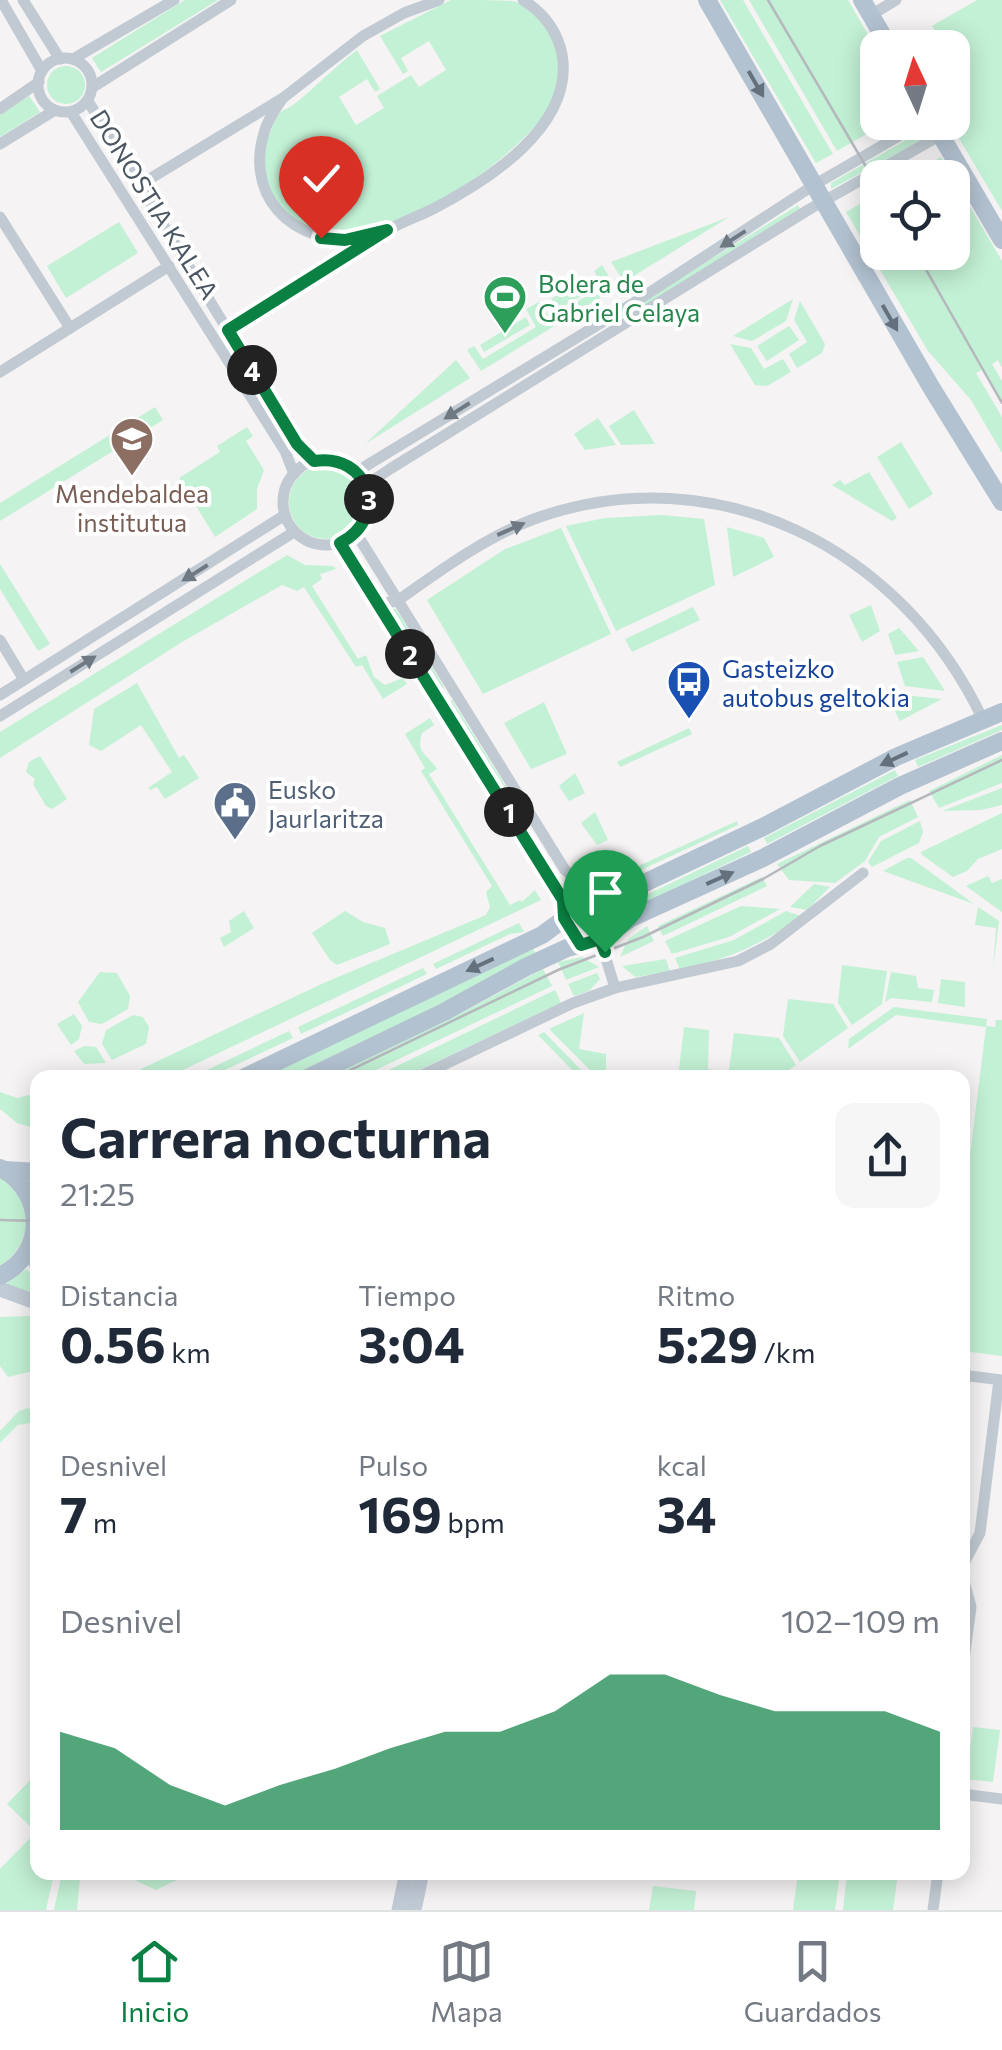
<!DOCTYPE html>
<html lang="es">
<meta charset="utf-8">
<style>
:root{--surface:#fff;--page:#f6f6f7;--text:#1f2937;--muted:#747a83;--line:#e0e1e3;--accent:#0b8043}
body{margin:0;font-family:Commissioner,sans-serif;background:var(--page);color:var(--text);height:100vh;display:flex;flex-direction:column;font-size:38px;white-space:nowrap}
*{box-sizing:border-box;margin:0}
p{font-size:32px;color:var(--muted)}
.icon{flex:none;width:55px;height:55px;fill:none;stroke:currentColor;stroke-width:2;stroke-linecap:round;stroke-linejoin:round}
.map{position:relative;flex:1;overflow:hidden}
.panel{position:absolute;left:30px;top:1070px;width:940px;height:810px;display:flex;flex-direction:column;background:var(--surface);border-radius:20px;box-shadow:0 5px 25px #0003}
.panel>*{flex:none}
.needle{width:65px;rotate:356deg}
.buttons{position:absolute;left:860px;top:30px;display:grid;gap:20px}
.buttons a{display:grid;place-items:center;width:110px;height:110px;border-radius:20px;background:var(--surface);box-shadow:0 5px 25px #0003;font-size:50px}
.pin{position:absolute;display:grid;place-items:center;width:85px;height:85px;color:#fff;margin:-102px -42px;border-radius:50% 50% 50% 0;rotate:-45deg;box-shadow:0 0 10px #0007}
.pin .icon{rotate:45deg}
.km{position:absolute;width:50px;height:50px;margin:-25px;border-radius:50%;background:#222;color:#fff;font-size:28px;line-height:50px;text-align:center}
.round{display:grid;place-items:center;flex:none;width:105px;height:105px;border-radius:20px;background:var(--page)}
.overview{display:flex;align-items:center;justify-content:space-between;height:170px;padding:0 30px}
h1{font-size:55px;font-weight:700;line-height:75px}
.metrics{display:grid;grid-template-columns:repeat(3,1fr);gap:15px;height:170px;padding:10px 30px}
.metrics div{display:grid;align-content:center}
.metrics b{font-size:50px;font-weight:700}
.metrics small{font-size:28px;font-weight:400}
.metrics p{font-size:28px}
.chart{height:280px;padding:20px 30px}
.chart p{display:flex;justify-content:space-between}
.chart svg{width:100%;height:180px;margin-top:10px;fill:var(--accent);opacity:.7}
.dock{display:flex;justify-content:space-around;align-items:center;height:140px;border-top:2px solid var(--line);background:var(--surface);font-size:28px;color:var(--muted)}
.dock a{display:grid;justify-items:center;gap:5px}
.dock .current{color:var(--accent)}
.map>svg:first-child{display:block}
.green{fill:#c3f1d5}
.lines{fill:none;stroke-linecap:round;stroke-linejoin:round}
.street{stroke:#c1cad2;stroke-width:11}
.secondary{stroke:#c1cbd6;stroke-width:15}
.primary{stroke:#b3c2d1;stroke-width:18}
.tram{stroke:#b5b8bd;stroke-width:2.5}
.oneway{fill:#64717d}
.oneway2{fill:#6e7983}
.route-casing{stroke:#fff;stroke-width:20}
.route{stroke:#0b8043;stroke-width:12}
.labels{text-anchor:middle;dominant-baseline:central;stroke-width:8;stroke-linejoin:round;paint-order:stroke}
.street-label{font-size:25px;fill:#4a5661;stroke:#fff}
.leisure-label{font-size:25px;fill:#27864d;stroke:#fff;text-anchor:start}
.education-label{font-size:25px;fill:#785e54;stroke:#fff}
.transit-label{font-size:25px;fill:#164399;stroke:#fff;text-anchor:start}
.service-label{font-size:25px;fill:#4e5e75;stroke:#fff;text-anchor:start}
</style>
<div class="map">
<svg width="1002" height="1910" viewBox="0 0 1002 1910">
<rect width="100%" height="100%" fill="#f5f3f3"/>
<g class="green">
<polygon points="185,0 218,0 101,72 92,58"/>
<path d="M451,0C470,0 493,0 512,1C528,4 543,21 551,35C561,52 562,83 553,101C523,156 403,237 339,235C287,234 250,181 270,133C272,127 275,117 280,113C284,109 289,108 293,105C315,88 334,67 357,50L380,89L375,92L367,79L339,97L356,125L384,108L377,96L411,75L419,87L446,70L429,41L401,58L408,71L403,74L380,36Z"/>
<polygon points="720,0 743,0 833,154 816,163"/>
<polygon points="749,0 848,0 877,50 878,122 886,123 837,151"/>
<polygon points="977,0 1002,0 1002,211 950,123 952,122 953,81 961,75 953,60 952,48 945,47 932,26"/>
<circle cx="66" cy="85" r="19"/>
<polygon points="29,96 40,112 0,137 0,115"/>
<polygon points="922,131 926,133 922,140 831,189 831,183"/>
<polygon points="941,157 1002,261 1002,368 998,360 992,364 1002,381 1002,403 982,370 976,373 1002,417 1002,453 971,400 928,351 846,212 877,194 878,252 952,252 952,178 905,177"/>
<polygon points="798,205 800,209 639,310 636,306"/>
<polygon points="729,217 624,282 611,262"/>
<polygon points="119,222 138,253 66,298 47,266"/>
<polygon points="602,265 616,288 481,371 467,350 474,346 483,359 536,327 526,309 539,302 550,318 603,286 594,271"/>
<polygon points="583,279 591,290 558,310 551,299"/>
<polygon points="793,299 786,321 752,341 733,336"/>
<polygon points="800,301 825,344 822,353 797,368 789,354 807,342 794,320"/>
<polygon points="526,317 530,325 484,352 480,345"/>
<polygon points="789,326 799,340 767,361 757,346"/>
<polygon points="730,344 751,348 764,369 783,359 791,372 767,386 755,385"/>
<polygon points="456,360 470,378 365,444"/>
<polygon points="155,407 163,420 0,521 0,503"/>
<polygon points="634,410 655,444 621,445 609,426"/>
<polygon points="598,418 616,445 585,450 574,434"/>
<polygon points="247,427 253,436 246,441 264,470 257,489 257,509 215,537 179,478 220,452 217,446"/>
<polygon points="901,442 933,494 909,509 877,457"/>
<circle cx="326" cy="502" r="37"/>
<polygon points="869,472 897,518 892,521 832,485 840,480 845,485"/>
<polygon points="662,515 704,519 715,585 616,631 566,526 605,518"/>
<polygon points="727,527 764,538 774,557 733,577"/>
<polygon points="561,528 611,634 483,694 427,600 505,549"/>
<polygon points="287,555 305,565 333,566 336,569 320,574 322,579 312,586 358,659 366,655 374,677 385,685 403,678 407,684 383,699 362,665 356,667 304,587 297,591 282,585 182,642 0,758 0,732"/>
<polygon points="0,564 50,644 38,651 0,589"/>
<polygon points="871,605 880,631 862,642 849,615"/>
<polygon points="693,607 700,620 632,652 625,639"/>
<polygon points="388,609 396,609 444,687 439,690"/>
<polygon points="899,628 919,651 895,655 888,634"/>
<polygon points="923,657 945,691 905,686 897,662"/>
<polygon points="137,683 179,758 184,755 199,778 165,799 157,787 150,790 148,788 172,772 141,725 101,751 89,745 94,709"/>
<polygon points="885,693 942,699 900,721"/>
<polygon points="452,700 511,795 508,800 447,703"/>
<polygon points="544,702 567,754 531,769 504,723"/>
<path d="M430,718L434,725L422,733C415,754 428,754 437,769L429,774L510,905L520,900L522,902L535,890L541,900L168,1077H124L326,982L486,915L490,907L486,892L492,886L421,771L425,768L405,734Z"/>
<polygon points="1002,725 1002,730 918,767 915,760"/>
<polygon points="689,728 692,734 620,767 617,762"/>
<polygon points="1002,755 1002,783 939,808 929,791"/>
<polygon points="40,756 67,799 52,809 46,806 33,784 35,779 26,772 29,762"/>
<polygon points="895,770 898,776 767,844 764,838"/>
<polygon points="575,773 585,793 569,801 559,786"/>
<polygon points="1002,788 1002,805 981,810 942,811"/>
<polygon points="910,800 918,817 879,837 865,861 835,883 789,880 777,864"/>
<polygon points="595,812 608,840 597,845 581,823"/>
<polygon points="1002,813 1002,849 978,859 967,871 953,877 922,855 921,852"/>
<polygon points="737,821 738,825 615,882 588,878 572,864 584,857 599,870 623,873"/>
<polygon points="920,821 923,832 919,843 872,867 868,862 881,841"/>
<polygon points="748,846 751,852 619,915 615,910"/>
<polygon points="907,858 911,858 974,904 883,871"/>
<polygon points="988,876 992,883 1002,879 1002,912 966,886"/>
<polygon points="762,877 767,886 663,936 658,926"/>
<polygon points="814,884 830,887 807,910 790,907"/>
<polygon points="741,906 780,909 729,937 672,954 665,941"/>
<polygon points="978,907 999,921 993,969 996,928 975,925"/>
<polygon points="244,911 254,928 224,947 220,938 231,932 229,921"/>
<polygon points="345,911 363,922 385,928 390,944 337,965 330,960 312,933"/>
<path d="M786,911L801,916C764,944 725,960 680,970L675,958L734,940Z"/>
<polygon points="519,923 524,932 510,934 436,969 433,964"/>
<polygon points="647,926 654,941 620,957 628,939"/>
<polygon points="533,949 536,954 451,1000 288,1077 263,1078"/>
<polygon points="582,957 599,967 566,980 558,962"/>
<polygon points="666,959 670,972 635,977 622,966"/>
<polygon points="842,965 887,971 882,1004 852,1025 838,1003"/>
<polygon points="423,968 427,974 301,1034 298,1027"/>
<polygon points="543,969 552,986 361,1077 327,1078 465,1011"/>
<polygon points="100,972 117,973 130,996 128,1009 102,1024 89,1022 78,1002"/>
<polygon points="891,972 916,976 918,988 934,990 932,1002 891,998 885,1002"/>
<polygon points="597,973 600,979 589,991 574,996 568,984"/>
<polygon points="941,979 965,982 965,1007 938,1003"/>
<polygon points="555,990 561,1003 404,1077 372,1078"/>
<polygon points="788,999 833,1004 848,1028 800,1062 783,1036"/>
<polygon points="894,1007 987,1019 986,1026 995,1027 996,1020 1002,1020 1002,1356 963,1351 963,1211 986,1027 896,1015 848,1049 849,1039"/>
<polygon points="584,1013 579,1049 606,1054 606,1077 597,1077 549,1029"/>
<polygon points="74,1014 82,1026 79,1039 71,1045 57,1024"/>
<polygon points="133,1015 143,1017 149,1027 146,1044 112,1060 102,1044 106,1030"/>
<polygon points="684,1027 709,1030 708,1069 724,1071 729,1077 678,1077"/>
<polygon points="289,1031 293,1038 210,1077 192,1077"/>
<polygon points="544,1032 588,1077 579,1077 538,1035"/>
<polygon points="734,1033 779,1038 796,1065 779,1077 734,1077 729,1070"/>
<polygon points="84,1046 96,1047 106,1063 84,1064 74,1051"/>
<polygon points="0,1092 17,1098 37,1093 37,1129 17,1123 0,1109"/>
<path d="M0,1178C36,1204 35,1240 0,1267Z"/>
<polygon points="27,1269 37,1283 34,1295 6,1284"/>
<polygon points="32,1316 37,1319 37,1370 8,1377 0,1366 0,1317"/>
<polygon points="28,1408 34,1412 37,1422 18,1425 0,1443 0,1431 19,1411"/>
<polygon points="973,1727 1000,1730 993,1782 966,1779"/>
<polygon points="37,1773 38,1872 54,1873 46,1910 0,1910 0,1869 36,1832 7,1804"/>
<polygon points="62,1873 88,1873 80,1878 77,1910 54,1910"/>
<polygon points="105,1873 191,1872 191,1873 156,1890 121,1874"/>
<polygon points="798,1873 840,1873 835,1910 793,1910"/>
<polygon points="847,1873 898,1873 893,1910 843,1910"/>
<polygon points="653,1886 696,1891 694,1910 649,1910"/>
</g>
<g class="lines">
<g class="street">
<polyline points="1,0 42,71"/>
<polyline points="23,0 60,59"/>
<polyline points="871,15 896,0"/>
<circle cx="65" cy="85" r="27"/>
<polyline points="73,59 174,0"/>
<polyline points="93,87 231,0"/>
<path d="M282,99C275,110 267,120 264,133C242,205 307,254 373,234"/>
<polyline points="88,101 297,444 314,461"/>
<polyline points="0,109 39,82"/>
<polyline points="71,112 285,451 294,474"/>
<polyline points="0,144 55,110"/>
<polyline points="138,186 283,98 363,36 404,13 439,0"/>
<polyline points="0,217 70,328"/>
<path d="M227,330C278,295 331,262 384,232C399,223 417,217 433,209C487,181 575,126 562,54C557,30 544,13 523,0"/>
<polyline points="0,372 169,266"/>
<circle cx="326" cy="502" r="43"/>
<polyline points="356,472 632,304 814,185 923,122"/>
<polyline points="367,490 372,481 390,469 808,210 941,135"/>
<polyline points="356,533 565,870 599,900"/>
<polyline points="340,543 563,900 564,918"/>
<path d="M379,604L397,601C441,570 484,538 534,519C717,453 903,549 983,720"/>
<polyline points="0,640 24,680"/>
<polyline points="0,695 285,515"/>
<polyline points="0,716 294,532"/>
<polyline points="600,939 615,988"/>
<polyline points="416,1078 573,1003 615,988 738,961 771,944 863,873"/>
<polyline points="962,1375 1002,1380"/>
<polyline points="962,1674 971,1607 964,1581 963,1565 980,1533 999,1380"/>
<polyline points="962,1794 1002,1799"/>
<polyline points="933,1910 938,1872"/>
</g>
<g class="secondary">
<polyline points="30,1248 38,1268"/>
<polyline points="0,1289 38,1303"/>
<polyline points="399,1910 407,1872"/>
<polyline points="414,1910 422,1872"/>
</g>
<g class="primary">
<polyline points="707,0 931,387 1002,502"/>
<polyline points="862,0 890,48"/>
<polyline points="933,122 1002,240"/>
<polyline points="243,1078 542,935 583,905 636,887 763,827 896,757 1002,712"/>
<polyline points="307,1078 444,1012 526,967 567,948 600,939 631,918 763,858 900,786 1002,741"/>
<path d="M0,1168C46,1192 47,1253 0,1276"/>
<polyline points="5,1170 38,1172"/>
</g>
<g class="tram">
<polyline points="768,0 878,187"/>
<polyline points="916,252 1002,403"/>
<polyline points="334,1078 558,970 643,937 763,879 820,846 1002,760"/>
<polyline points="0,1220 38,1221"/>
</g>
</g>
<defs><path id="oneway-solid" d="M-6-.8H1V-3.2L6.5 0L1 3.2V.8H-6Z" transform="scale(2.5)"/></defs>
<g class="oneway">
<use href="#oneway-solid" transform="translate(756 84) rotate(60)"/>
<use href="#oneway-solid" transform="translate(890 318) rotate(60)"/>
<use href="#oneway-solid" transform="translate(894 759) rotate(155)"/>
<use href="#oneway-solid" transform="translate(720 878) rotate(-24)"/>
<use href="#oneway-solid" transform="translate(480 965) rotate(155)"/>
</g>
<g class="oneway2">
<use href="#oneway-solid" transform="translate(733 239) rotate(147)"/>
<use href="#oneway-solid" transform="translate(457 411) rotate(148)"/>
<use href="#oneway-solid" transform="translate(511 529) rotate(-24)"/>
<use href="#oneway-solid" transform="translate(195 573) rotate(148)"/>
<use href="#oneway-solid" transform="translate(83 664) rotate(-32)"/>
</g>
<g class="lines">
<defs>
<path id="route" d="M321,238L345,240L387,230L228,330L297,444L314,461C369,452 390,518 340,543L563,900L564,918L581,945L600,939L605,952"/>
</defs>
<use href="#route" class="route-casing"/>
<use href="#route" class="route"/>
</g>
<defs>
<symbol id="stadium-pin" viewBox="-11 -11 22 30"><path d="M0 17L-7.5 6A9.5 9.5 0 1 1 7.5 6Z" fill="#2e9e5b" stroke="#fff"/><path d="M0-5a6.5 5 0 1 0 0 10a6.5 5 0 1 0 0-10ZM-3.5-1.8h7v3.6h-7Z" fill="#fff"/></symbol>
<symbol id="school-pin" viewBox="-11 -11 22 30"><path d="M0 17L-7.5 6A9.5 9.5 0 1 1 7.5 6Z" fill="#8d6e63" stroke="#fff"/><path d="M0-5L7-2L0 1L-7-2ZM-4 1L0 2.5L4 1V4Q0 6-4 4Z" fill="#fff"/></symbol>
<symbol id="bus-pin" viewBox="-11 -11 22 30"><path d="M0 17L-7.5 6A9.5 9.5 0 1 1 7.5 6Z" fill="#1a4fb4" stroke="#fff"/><path d="M-5-6H5V4H4V6H2V4H-2V6H-4V4H-5ZM-3.5-4V0h7V-4ZM-3.5 1.2v1.5H-2V1.2ZM2 1.2v1.5H3.5V1.2Z" fill="#fff"/></symbol>
<symbol id="civic-pin" viewBox="-11 -11 22 30"><path d="M0 17L-7.5 6A9.5 9.5 0 1 1 7.5 6Z" fill="#5c6f8a" stroke="#fff"/><path d="M-.6-6.5H3V-4.5H.6V-3L4-1V1h2V6H-6V1h2V-1L-.6-3ZM-1.2 2.5V6h2.4V2.5Z" fill="#fff"/></symbol>
</defs>
<g fill-rule="evenodd">
<use href="#stadium-pin" x="480" y="272" width="50" height="68"/>
<use href="#school-pin" x="107" y="414" width="50" height="68"/>
<use href="#bus-pin" x="664" y="657" width="50" height="68"/>
<use href="#civic-pin" x="210" y="778" width="50" height="68"/>
</g>
<g class="labels">
<g class="street-label">
<text transform="translate(155 204) rotate(58)">DONOSTIA KALEA</text>
</g>
<g class="leisure-label">
<text x="538" y="283">Bolera de<tspan x="538" dy="29">Gabriel Celaya</tspan></text>
</g>
<g class="education-label">
<text x="132" y="493">Mendebaldea<tspan x="132" dy="29">institutua</tspan></text>
</g>
<g class="transit-label">
<text x="722" y="668">Gasteizko<tspan x="722" dy="29">autobus geltokia</tspan></text>
</g>
<g class="service-label">
<text x="268" y="789">Eusko<tspan x="268" dy="29">Jaurlaritza</tspan></text>
</g>
</g>
</svg>
<div class="buttons">
<a><svg class="needle" viewBox="-14 -14 28 28"><path d="M0-13l5 13h-10z" fill="#e53935"/><path d="M0 13l5-13h-10z" fill="#747a83"/></svg></a>
<a><svg class="icon" aria-label="locate" viewBox="0 0 24 24"><circle cx="12" cy="12" r="6"/><path d="M12 2v4M12 18v4M2 12h4M18 12h4"/></svg></a>
</div>
<div class="pin" style="left:605px;top:952px;background:#1e9e55"><svg class="icon" aria-label="arrive" viewBox="0 0 24 24"><path d="M6 21V4h12l-3 4 3 4H6"/></svg></div>
<div class="pin" style="left:321px;top:238px;background:#d93025"><svg class="icon" aria-label="check" viewBox="0 0 24 24"><path d="M5 12l5 5 9-10"/></svg></div>
<b class="km" style="left:509px;top:812px">1</b>
<b class="km" style="left:410px;top:654px">2</b>
<b class="km" style="left:369px;top:499px">3</b>
<b class="km" style="left:252px;top:370px">4</b>
<section class="panel">
<div class="overview"><div><h1>Carrera nocturna</h1><p>21:25</p></div><a class="round"><svg class="icon" aria-label="share" viewBox="0 0 24 24"><path d="M12 15V3M7 8l5-5 5 5M5 13v7h14v-7"/></svg></a></div>
<div class="metrics">
<div><p>Distancia</p><b>0.56<small> km</small></b></div>
<div><p>Tiempo</p><b>3:04</b></div>
<div><p>Ritmo</p><b>5:29<small> /km</small></b></div>
</div>
<div class="metrics">
<div><p>Desnivel</p><b>7<small> m</small></b></div>
<div><p>Pulso</p><b>169<small> bpm</small></b></div>
<div><p>kcal</p><b>34</b></div>
</div>
<div class="chart"><p><span>Desnivel</span>102–109 m</p>
<svg viewBox="0 0 160 44" preserveAspectRatio="none"><path d="M0 44V20L10 24L20 33L30 38L40 33L50 29L60 24L70 20L80 20L90 15L100 6L110 6L120 11L130 15L140 15L150 15L160 20V44z"/></svg>
</div>
</section>
</div>
<nav class="dock">
<a class="current"><svg class="icon" aria-label="home" viewBox="0 0 24 24"><path d="M3 11l9-7 9 7M6 9v11h12V9"/></svg>Inicio</a>
<a><svg class="icon" aria-label="map" viewBox="0 0 24 24"><path d="M3 6l6-2 6 2 6-2v14l-6 2-6-2-6 2zM9 4v14M15 6v14"/></svg>Mapa</a>
<a><svg class="icon" aria-label="saved" viewBox="0 0 24 24"><path d="M7 4h10v16l-5-4-5 4z"/></svg>Guardados</a>
</nav>
